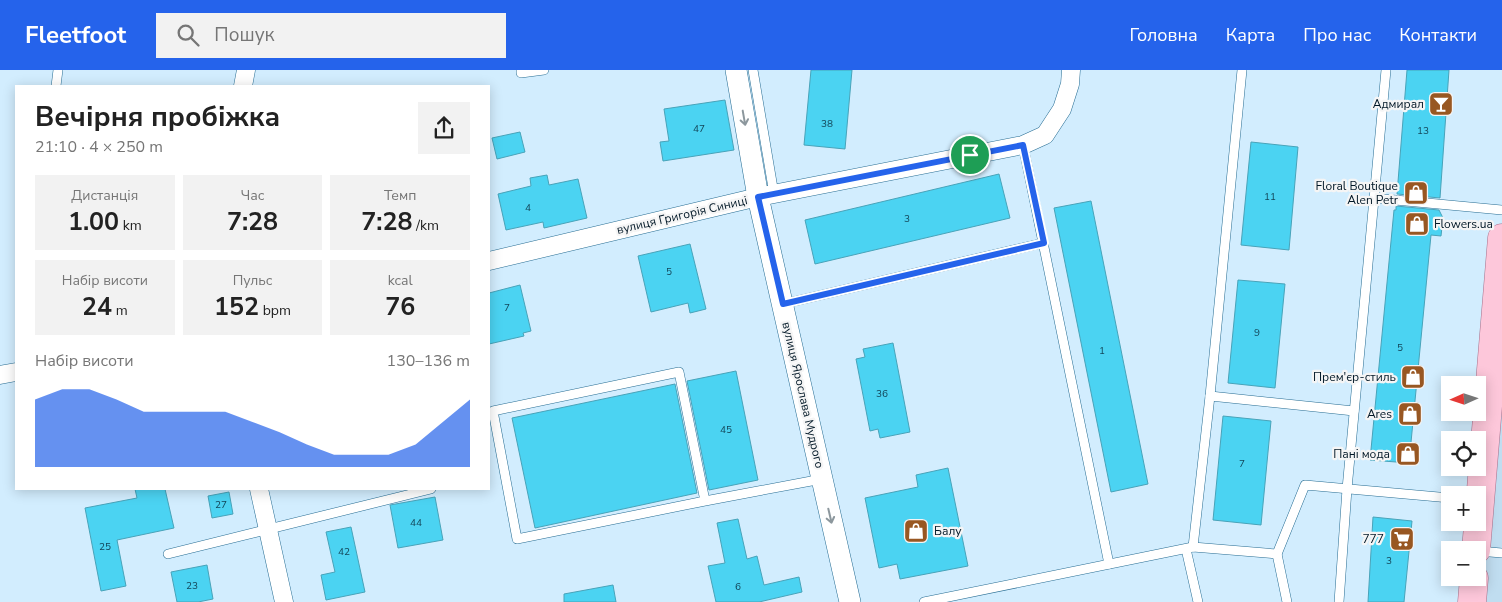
<!DOCTYPE html>
<html lang="uk">
<meta charset="utf-8">
<style>
:root{--surface:#fff;--page:#f2f2f2;--text:#222;--muted:#767676;--accent:#2563eb}
body{margin:0;font-family:"Nunito Sans",sans-serif;background:var(--page);color:var(--text);height:100vh;display:flex;flex-direction:column;font-size:19px;white-space:nowrap}
*{box-sizing:border-box;margin:0}
p{font-size:16px;color:var(--muted)}
.icon{flex:none;width:28px;height:28px;fill:none;stroke:currentColor;stroke-width:2;stroke-linecap:round;stroke-linejoin:round}
.map{position:relative;flex:1;overflow:hidden}
.drawer{position:absolute;left:15px;top:15px;width:475px;height:405px;display:flex;flex-direction:column;background:var(--surface);border-radius:0px;box-shadow:0 2px 12px #0003}
.drawer>*{flex:none}
.needle{width:32px;rotate:267deg}
.fabs{position:absolute;left:1441px;top:306px;display:grid;gap:10px}
.fabs a{display:grid;place-items:center;width:45px;height:45px;border-radius:0px;background:var(--surface);box-shadow:0 2px 12px #0003;font-size:25px}
.pin{position:absolute;display:grid;place-items:center;width:42px;height:42px;color:#fff;margin:-21px;border:2px solid #fff;border-radius:50%;box-shadow:0 1px 5px #0007}
.round{display:grid;place-items:center;flex:none;width:52px;height:52px;border-radius:0px;background:var(--page)}
.summary{display:flex;align-items:center;justify-content:space-between;height:85px;padding:0 20px}
h1{font-size:28px;font-weight:700;line-height:38px}
.stats{display:grid;grid-template-columns:repeat(3,1fr);gap:8px;height:85px;padding:5px 20px}
.stats div{display:grid;align-content:center;border-radius:0px;background:var(--page);text-align:center}
.stats b{font-size:25px;font-weight:700}
.stats small{font-size:14px;font-weight:400}
.stats p{font-size:14px}
.chart{height:140px;padding:10px 20px}
.chart p{display:flex;justify-content:space-between}
.chart svg{width:100%;height:90px;margin-top:5px;fill:var(--accent);opacity:.7}
header{display:flex;align-items:center;gap:30px;box-sizing:border-box;height:70px;padding:0 25px;background:var(--accent);color:#fff}
header strong{font-size:24px}
nav{display:flex;gap:28px;margin-inline-start:auto;font-size:18px}
.search{width:350px;height:45px;background:var(--page);display:flex;align-items:center;gap:12px;box-sizing:border-box;padding:0 18px;border-radius:0px;color:var(--muted);font-size:19px}
.map>svg:first-child{display:block}
.built{fill:#c0ddf0}
.building{fill:#4bd3f2;stroke:#48a3b9}
.lines{fill:none;stroke-linecap:round;stroke-linejoin:round}
.service-casing{stroke:#276d93;stroke-width:10}
.minor-casing{stroke:#276d93;stroke-width:19}
.tertiary-casing{stroke:#276d93;stroke-width:22}
.primary-casing{stroke:#a4718b;stroke-width:29}
.service{stroke:#fff;stroke-width:9}
.minor{stroke:#fff;stroke-width:18}
.tertiary{stroke:#fff;stroke-width:21}
.primary{stroke:#fdc7da;stroke-width:28}
.oneway{stroke:#8c979d}
.route-casing{stroke:#fff;stroke-width:10}
.route{stroke:#2563eb;stroke-width:6}
.labels{text-anchor:middle;dominant-baseline:central;stroke-width:4.5;stroke-linejoin:round;paint-order:stroke}
.number-label{font-size:10px;fill:#134659}
.poi-label{font-size:12px;fill:#001726;stroke:#f5f5f5;text-anchor:end}
.street-label{font-size:12px;fill:#001726;stroke:#f5f5f5}
</style>
<header>
<strong>Fleetfoot</strong>
<div class="search"><svg class="icon" aria-label="search" viewBox="0 0 24 24"><circle cx="10" cy="10" r="6"/><path d="M15 15l6 6"/></svg>Пошук</div>
<nav><a>Головна</a><a>Карта</a><a>Про нас</a><a>Контакти</a></nav>
</header>
<div class="map">
<svg width="1502" height="532" viewBox="0 0 1502 532">
<rect width="100%" height="100%" fill="#d2edfe"/>
<polygon class="built" points="1502,239 1502,532 1472,532 1478,508 1478,480"/>
<g class="building">
<polygon points="811,0 852,0 845,79 804,75"/>
<polygon points="1407,0 1449,0 1440,128 1397,124"/>
<polygon points="725,30 734,80 663,91 660,72 669,71 664,39"/>
<polygon points="520,62 525,82 497,89 492,68"/>
<polygon points="1251,72 1298,77 1289,180 1241,175"/>
<polygon points="999,104 1010,148 815,194 805,150"/>
<polygon points="547,105 549,115 578,109 587,148 544,158 543,152 506,160 498,124 531,116 530,108"/>
<polygon points="1091,131 1148,414 1111,422 1054,138"/>
<polygon points="1396,136 1439,140 1443,148 1441,166 1431,165 1409,393 1370,390 1394,140 1396,140"/>
<polygon points="690,174 706,239 690,243 688,233 651,242 638,186"/>
<polygon points="1238,210 1285,214 1275,318 1228,313"/>
<polygon points="520,215 531,261 523,263 524,266 489,274 489,223"/>
<polygon points="893,273 910,362 880,368 878,359 870,361 856,289 865,287 863,279"/>
<polygon points="736,301 758,410 709,420 687,311"/>
<polygon points="675,314 697,423 535,458 512,348"/>
<polygon points="1223,346 1271,351 1261,455 1213,450"/>
<polygon points="948,398 968,496 900,509 897,494 879,498 865,428 918,417 916,405"/>
<polygon points="135,419 165,419 174,458 117,470 126,516 101,521 85,438 137,428"/>
<polygon points="229,422 233,444 212,448 208,426"/>
<polygon points="435,427 443,470 398,478 390,435"/>
<polygon points="1373,447 1412,451 1404,532 1368,532"/>
<polygon points="738,449 747,489 757,486 764,515 799,507 802,522 759,532 716,532 708,496 725,493 717,453"/>
<polygon points="351,457 365,522 326,530 321,505 335,502 326,462"/>
<polygon points="207,495 213,529 198,532 177,532 171,502"/>
<polygon points="613,515 616,532 564,532 564,524"/>
</g>
<g class="lines">
<defs>
<g id="service">
<polyline points="521,0 521,3 544,0"/>
<polyline points="753,0 774,124"/>
<polyline points="56,16 58,0"/>
<polyline points="1023,75 1109,494"/>
<polyline points="1374,128 1502,140"/>
<polyline points="783,234 1043,173"/>
<polyline points="1210,326 1354,341"/>
<polyline points="705,431 517,469 493,341 679,302 705,431 822,409"/>
<polyline points="1193,477 1210,326 1242,0"/>
<polyline points="1186,479 1198,532"/>
<polyline points="1478,481 1502,483"/>
<polyline points="168,484 431,419"/>
<polyline points="1277,484 1287,532"/>
<polyline points="924,532 1193,477 1277,484 1305,415 1450,428"/>
<polyline points="1339,532 1347,419 1386,0"/>
</g>
<g id="minor">
<polyline points="243,16 246,0"/>
<polyline points="489,191 758,127 1023,75 1045,65 1062,39 1070,14 1071,0"/>
<polyline points="0,305 16,302"/>
<polyline points="259,419 284,532"/>
</g>
<polyline id="tertiary" points="736,0 758,127 850,532"/>
<g id="primary">
<polyline points="1476,480 1502,168"/>
<polyline points="1472,532 1474,508"/>
</g>
</defs>
<use href="#service" class="service-casing"/>
<use href="#minor" class="minor-casing"/>
<use href="#tertiary" class="tertiary-casing"/>
<use href="#primary" class="primary-casing"/>
<use href="#service" class="service"/>
<use href="#minor" class="minor"/>
<use href="#tertiary" class="tertiary"/>
<use href="#primary" class="primary"/>
</g>
<defs><path id="oneway-shaft" d="M-6 0H5M1.5-3L5.5 0L1.5 3" fill="none" stroke-width="1.6" stroke-linecap="round" stroke-linejoin="round" transform="scale(1.25)"/></defs>
<g class="oneway">
<use href="#oneway-shaft" transform="translate(744 48) rotate(80)"/>
<use href="#oneway-shaft" transform="translate(830 446) rotate(77)"/>
</g>
<g class="lines">
<defs>
<polygon id="route" points="1023,75 1044,173 783,234 758,127"/>
</defs>
<use href="#route" class="route-casing"/>
<use href="#route" class="route"/>
</g>
<defs>
<symbol id="bar-square" viewBox="-11 -11 22 22"><rect x="-9" y="-9" width="18" height="18" rx="4" fill="#985722" stroke="#f5f5f5"/><path d="M-6-5H6L.8 .8V4.5H3.5V6h-7V4.5H-.8V.8Z" fill="#fff"/></symbol>
<symbol id="shop-square" viewBox="-11 -11 22 22"><rect x="-9" y="-9" width="18" height="18" rx="4" fill="#985722" stroke="#f5f5f5"/><path d="M-5-2.5h2.3a2.7 3.5 0 0 1 5.4 0H5L5.5 6h-11ZM-1.5-2.5h3a1.5 2.3 0 0 0-3 0Z" fill="#fff"/></symbol>
<symbol id="supermarket-square" viewBox="-11 -11 22 22"><rect x="-9" y="-9" width="18" height="18" rx="4" fill="#985722" stroke="#f5f5f5"/><path d="M-6-5.5h2.5l.6 2H6L4.5 2H-2.5L-4.4-4H-6ZM-1.5 3.2a1.3 1.3 0 1 0 .1 0ZM3 3.2a1.3 1.3 0 1 0 .1 0Z" fill="#fff"/></symbol>
</defs>
<g fill-rule="evenodd">
<use href="#bar-square" x="1427" y="20" width="28" height="28"/>
<use href="#shop-square" x="1402" y="109" width="28" height="28"/>
<use href="#shop-square" x="1403" y="140" width="28" height="28"/>
<use href="#shop-square" x="1399" y="293" width="28" height="28"/>
<use href="#shop-square" x="1396" y="330" width="28" height="28"/>
<use href="#shop-square" x="1394" y="370" width="28" height="28"/>
<use href="#shop-square" x="902" y="447" width="28" height="28"/>
<use href="#supermarket-square" x="1388" y="455" width="28" height="28"/>
</g>
<g class="labels">
<g class="number-label">
<text x="827" y="54">38</text>
<text x="699" y="59">47</text>
<text x="1423" y="61">13</text>
<text x="1270" y="127">11</text>
<text x="528" y="138">4</text>
<text x="907" y="149">3</text>
<text x="669" y="202">5</text>
<text x="507" y="238">7</text>
<text x="1257" y="263">9</text>
<text x="1400" y="278">5</text>
<text x="1102" y="281">1</text>
<text x="882" y="324">36</text>
<text x="726" y="360">45</text>
<text x="1242" y="394">7</text>
<text x="221" y="435">27</text>
<text x="416" y="453">44</text>
<text x="105" y="477">25</text>
<text x="344" y="482">42</text>
<text x="1389" y="491">3</text>
<text x="192" y="516">23</text>
<text x="738" y="517">6</text>
</g>
<g class="poi-label">
<text x="1424" y="34">Адмирал</text>
<text x="1398" y="116">Floral Boutique<tspan x="1398" dy="14">Alen Petr</tspan></text>
<text x="1434" y="154" text-anchor="start">Flowers.ua</text>
<text x="1396" y="307">Прем'єр-стиль</text>
<text x="1392" y="344">Ares</text>
<text x="1390" y="384">Пані мода</text>
<text x="934" y="461" text-anchor="start">Балу</text>
<text x="1384" y="469">777</text>
</g>
<g class="street-label">
<text transform="translate(682 145) rotate(-13)">вулиця Григорія Синиці</text>
<text transform="translate(803 325) rotate(77)">вулиця Ярослава Мудрого</text>
</g>
</g>
</svg>
<div class="fabs">
<a><svg class="needle" viewBox="-14 -14 28 28"><path d="M0-13l5 13h-10z" fill="#e53935"/><path d="M0 13l5-13h-10z" fill="#767676"/></svg></a>
<a><svg class="icon" aria-label="locate" viewBox="0 0 24 24"><circle cx="12" cy="12" r="6"/><path d="M12 2v4M12 18v4M2 12h4M18 12h4"/></svg></a>
<a>+</a>
<a>−</a>
</div>
<div class="pin" style="left:970px;top:85px;background:#1e9e55"><svg class="icon" aria-label="arrive" viewBox="0 0 24 24"><path d="M6 21V4h12l-3 4 3 4H6"/></svg></div>
<section class="drawer">
<div class="summary"><div><h1>Вечірня пробіжка</h1><p>21:10 · 4 × 250 m</p></div><a class="round"><svg class="icon" aria-label="share" viewBox="0 0 24 24"><path d="M12 15V3M7 8l5-5 5 5M5 13v7h14v-7"/></svg></a></div>
<div class="stats">
<div><p>Дистанція</p><b>1.00<small> km</small></b></div>
<div><p>Час</p><b>7:28</b></div>
<div><p>Темп</p><b>7:28<small> /km</small></b></div>
</div>
<div class="stats">
<div><p>Набір висоти</p><b>24<small> m</small></b></div>
<div><p>Пульс</p><b>152<small> bpm</small></b></div>
<div><p>kcal</p><b>76</b></div>
</div>
<div class="chart"><p><span>Набір висоти</span>130–136 m</p>
<svg viewBox="0 0 160 44" preserveAspectRatio="none"><path d="M0 44V11L10 6L20 6L30 11L40 17L50 17L60 17L70 17L80 22L90 27L100 33L110 38L120 38L130 38L140 33L150 22L160 11V44z"/></svg>
</div>
</section>
</div>
